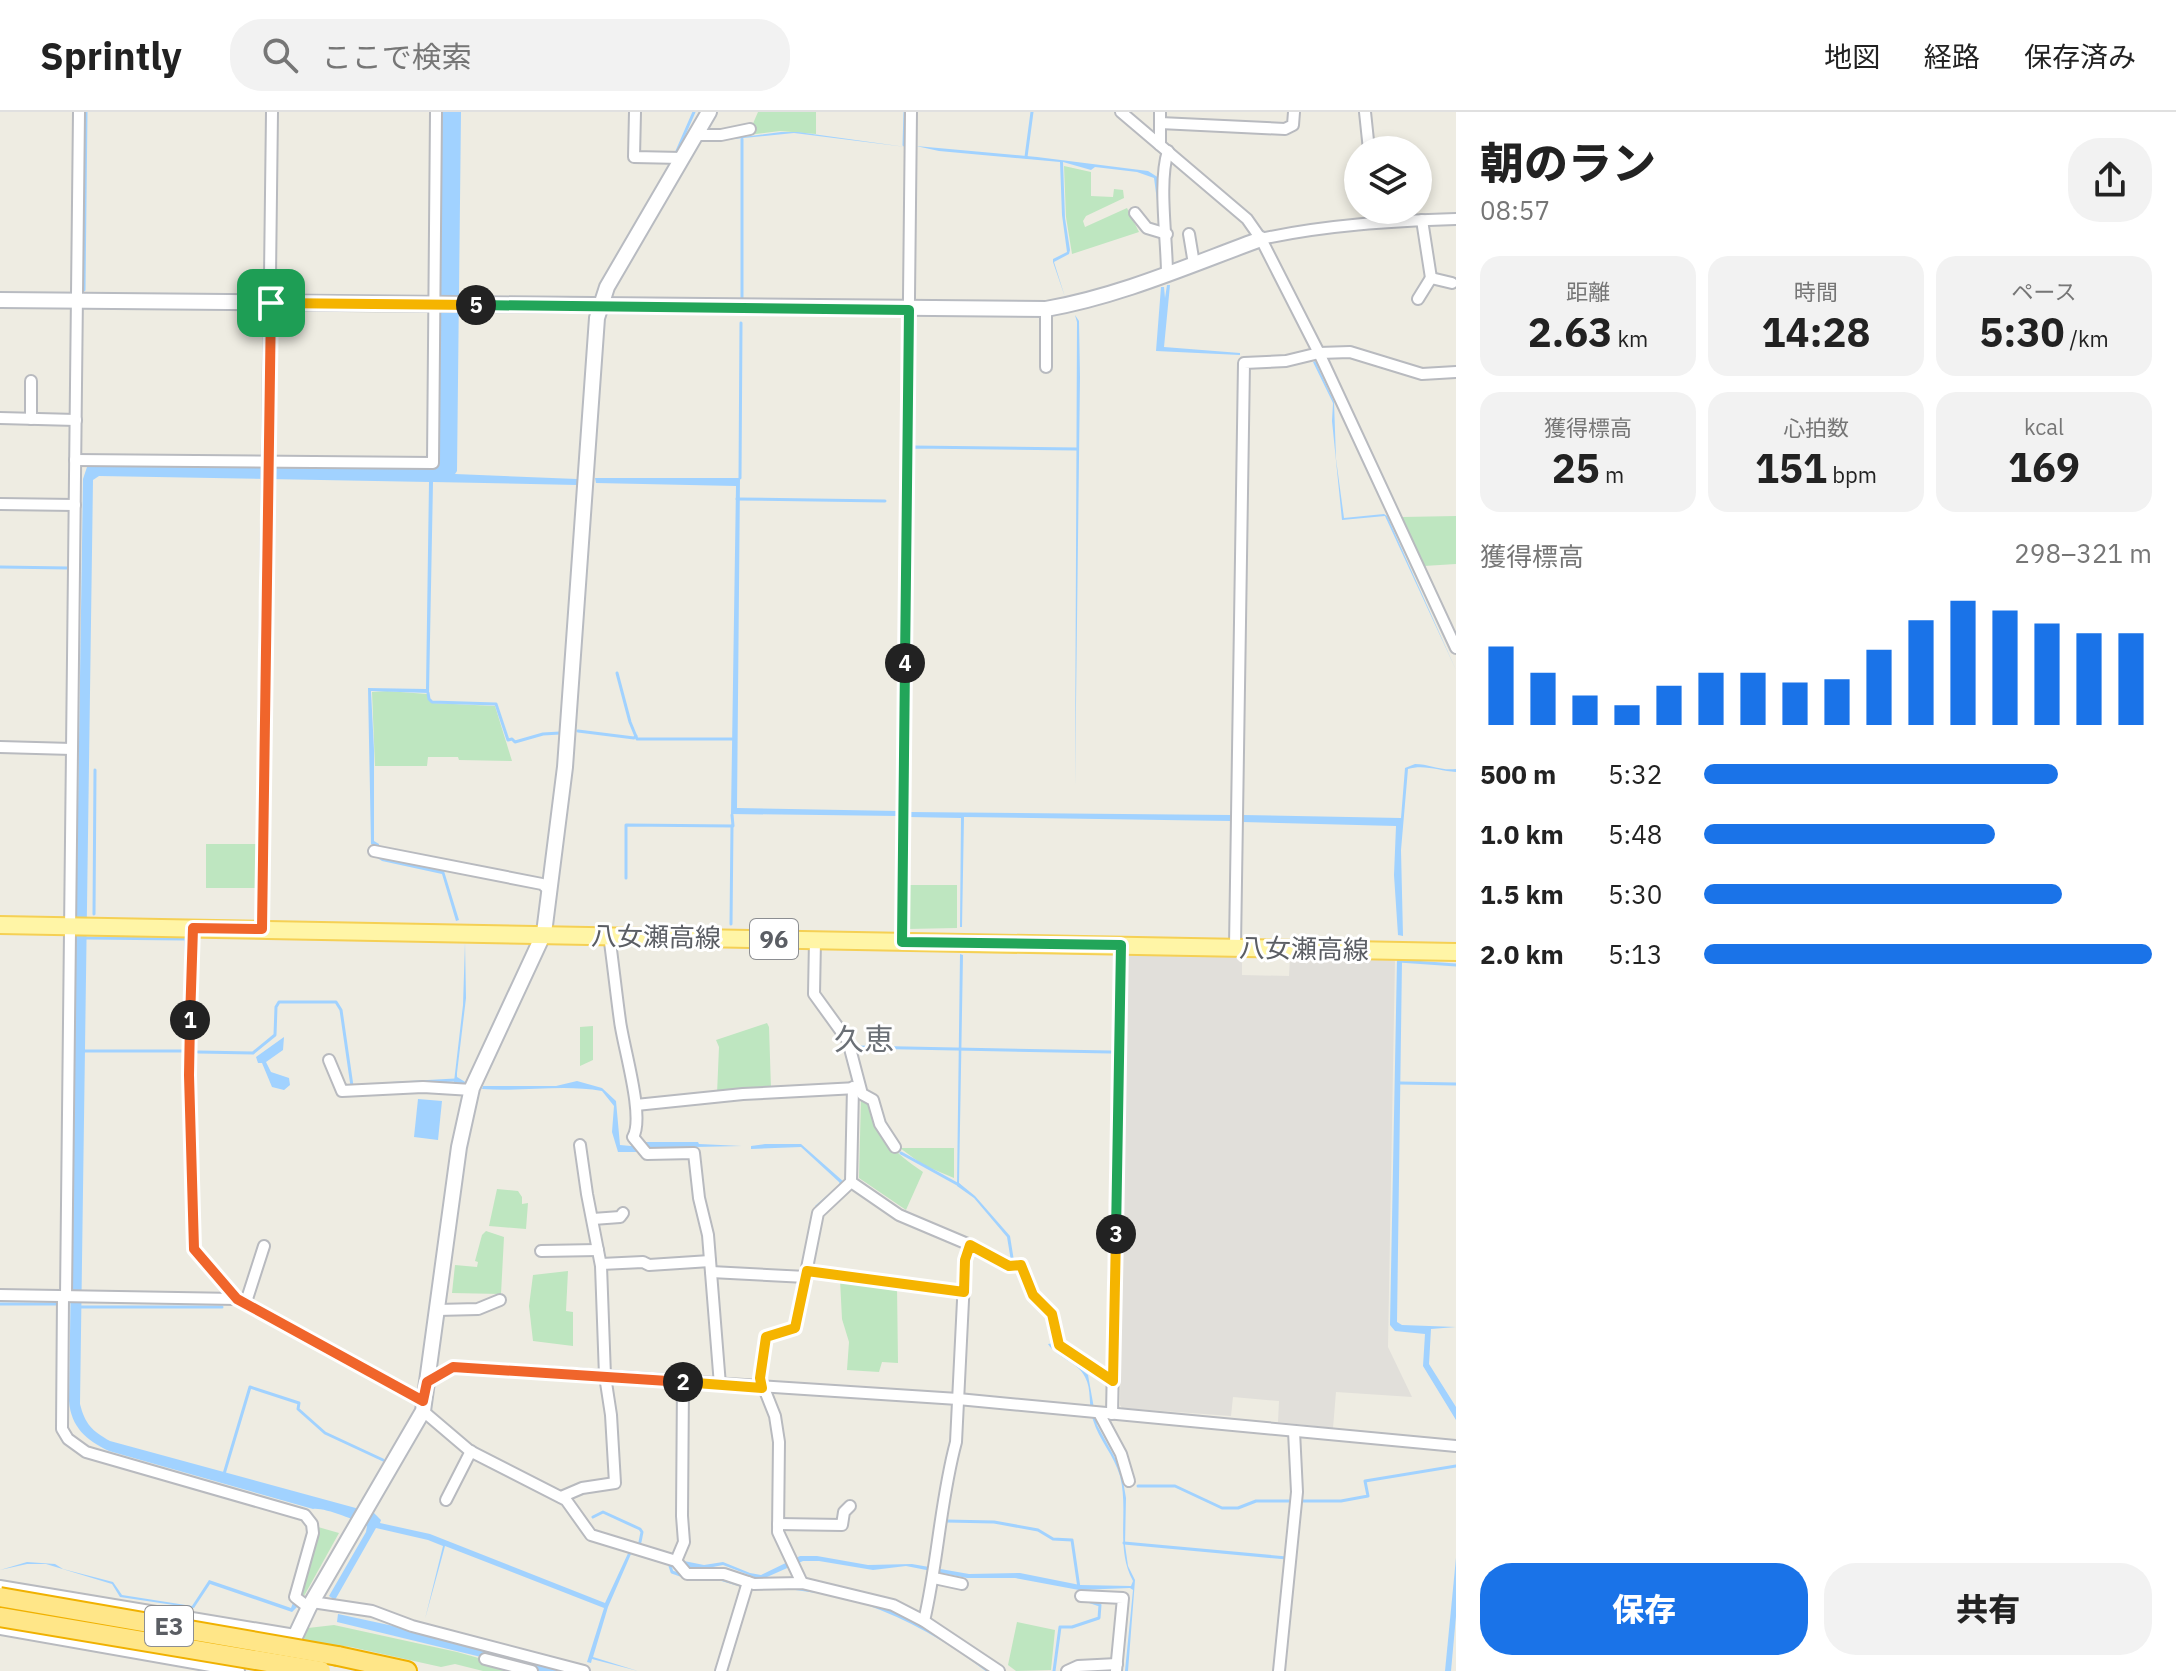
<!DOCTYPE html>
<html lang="ja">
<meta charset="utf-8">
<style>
:root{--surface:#fff;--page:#f2f2f2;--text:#222;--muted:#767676;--line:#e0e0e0;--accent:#1a73e8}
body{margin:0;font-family:"IBM Plex Sans","Noto Sans JP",sans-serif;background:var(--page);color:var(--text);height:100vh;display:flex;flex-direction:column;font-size:30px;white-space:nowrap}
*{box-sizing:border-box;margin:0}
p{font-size:26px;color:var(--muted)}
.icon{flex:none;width:44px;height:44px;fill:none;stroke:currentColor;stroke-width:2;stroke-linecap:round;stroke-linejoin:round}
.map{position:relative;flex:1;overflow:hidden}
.side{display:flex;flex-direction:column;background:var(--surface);width:720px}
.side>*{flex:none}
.tools{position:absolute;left:1344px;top:24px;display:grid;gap:16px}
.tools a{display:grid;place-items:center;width:88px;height:88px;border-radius:50%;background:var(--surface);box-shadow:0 4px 12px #0003;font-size:40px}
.pin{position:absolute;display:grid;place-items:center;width:68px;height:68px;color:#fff;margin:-34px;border-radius:16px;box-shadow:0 4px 12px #0006}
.km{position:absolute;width:40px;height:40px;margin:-20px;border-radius:50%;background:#222;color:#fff;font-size:22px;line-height:40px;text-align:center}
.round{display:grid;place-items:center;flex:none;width:84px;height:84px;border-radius:32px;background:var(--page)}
.head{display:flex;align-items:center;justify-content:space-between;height:136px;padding:0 24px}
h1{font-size:44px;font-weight:800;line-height:60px}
.metrics{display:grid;grid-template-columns:repeat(3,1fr);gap:12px;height:136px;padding:8px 24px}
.metrics div{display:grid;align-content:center;border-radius:20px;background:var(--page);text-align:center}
.metrics b{font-size:40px;font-weight:800}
.metrics small{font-size:22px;font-weight:400}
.metrics p{font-size:22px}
.chart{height:224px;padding:16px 24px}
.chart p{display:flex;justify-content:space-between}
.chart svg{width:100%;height:144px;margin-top:8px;stroke:var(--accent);stroke-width:6}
.cta{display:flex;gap:16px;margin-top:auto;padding:16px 24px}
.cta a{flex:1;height:92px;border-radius:32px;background:var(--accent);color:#fff;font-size:32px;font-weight:800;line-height:92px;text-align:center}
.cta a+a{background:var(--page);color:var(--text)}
ul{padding:0 24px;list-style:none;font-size:26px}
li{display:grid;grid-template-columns:128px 96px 1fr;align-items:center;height:60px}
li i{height:20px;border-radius:10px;background:var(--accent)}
header{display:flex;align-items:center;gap:48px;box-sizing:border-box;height:112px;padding:0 40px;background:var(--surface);border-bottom:2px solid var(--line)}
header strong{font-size:38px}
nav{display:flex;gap:44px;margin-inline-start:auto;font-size:28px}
.search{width:560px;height:72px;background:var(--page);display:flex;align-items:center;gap:20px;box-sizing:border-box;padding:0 28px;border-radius:32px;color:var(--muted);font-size:30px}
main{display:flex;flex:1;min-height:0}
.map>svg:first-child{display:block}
.industrial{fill:#e1dfda}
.green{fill:#bee6c0}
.water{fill:#a1d2ff}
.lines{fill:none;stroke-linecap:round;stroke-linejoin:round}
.stream{stroke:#a1d2ff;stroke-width:3}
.street-casing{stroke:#b8babf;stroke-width:14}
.secondary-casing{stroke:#b8bbc1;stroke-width:18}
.primary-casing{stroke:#f5d054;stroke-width:20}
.highway-casing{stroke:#f0b100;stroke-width:22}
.street{stroke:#fff;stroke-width:10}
.secondary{stroke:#fff;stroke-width:14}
.primary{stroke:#fff5a6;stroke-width:16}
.highway{stroke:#ffe688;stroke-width:18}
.highway-bridge-casing{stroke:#f0b100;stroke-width:22;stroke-linecap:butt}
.highway-bridge{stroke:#ffe688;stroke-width:18}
.split-1-casing{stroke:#fff;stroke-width:16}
.split-2-casing{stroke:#fff;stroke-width:16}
.split-3-casing{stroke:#fff;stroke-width:16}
.split-4-casing{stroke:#fff;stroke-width:16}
.split-5-casing{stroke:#fff;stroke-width:16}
.split-6-casing{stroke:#fff;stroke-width:16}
.split-1{stroke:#f0652b;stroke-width:10}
.split-2{stroke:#f0652b;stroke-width:10}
.split-3{stroke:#f5b400;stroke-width:10}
.split-4{stroke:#22a559;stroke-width:10}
.split-5{stroke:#22a559;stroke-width:10}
.split-6{stroke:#f5b400;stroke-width:10}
.labels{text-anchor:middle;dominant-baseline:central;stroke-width:6;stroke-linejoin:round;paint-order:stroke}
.shield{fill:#fff;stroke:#8c8e92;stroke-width:2}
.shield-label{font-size:24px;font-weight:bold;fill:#5b5e64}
.street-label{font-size:26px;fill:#5b5e64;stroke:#fff}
.quarter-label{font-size:30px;fill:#6b7076;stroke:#fff}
</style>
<header>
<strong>Sprintly</strong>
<div class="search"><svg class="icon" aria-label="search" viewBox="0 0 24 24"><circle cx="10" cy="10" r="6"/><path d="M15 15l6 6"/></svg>ここで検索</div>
<nav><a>地図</a><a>経路</a><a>保存済み</a></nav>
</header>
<main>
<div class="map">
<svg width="1456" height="1559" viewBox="0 0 1456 1559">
<rect width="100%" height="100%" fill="#eeece2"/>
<polygon class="industrial" points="1127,842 1242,845 1242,863 1289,864 1290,844 1395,846 1388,1235 1412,1285 1336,1280 1333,1316 1278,1310 1279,1289 1233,1285 1231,1304 1122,1296 1120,1293 1124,846"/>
<g class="green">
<polygon points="758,0 816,0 816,22 780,19 748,23"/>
<polygon points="1064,54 1091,60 1091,84 1113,85 1114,77 1123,78 1124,86 1086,104 1083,109 1085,115 1127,96 1139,120 1072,142 1066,105"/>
<polygon points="1456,404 1456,452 1424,454 1402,405"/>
<polygon points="387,579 427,582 432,591 495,594 512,649 459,648 458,645 428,645 427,654 375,654 372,580"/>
<rect x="206" y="732" width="52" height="44"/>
<polygon points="908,773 957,773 957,816 907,817"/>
<polygon points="767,911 769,915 771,977 717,982 719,935 716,928"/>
<polygon points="593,914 593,948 580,954 580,915"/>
<path d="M861,985L872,990C878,1026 894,1040 923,1060L906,1098L859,1066Z"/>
<polygon points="900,1036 954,1036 954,1066 923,1053"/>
<polygon points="497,1077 518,1079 522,1085 522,1092 528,1091 526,1117 489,1114"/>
<polygon points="486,1119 504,1125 501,1182 452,1181 455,1153 477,1155 478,1150 475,1149 482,1123"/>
<polygon points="568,1159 566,1199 573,1200 573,1234 533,1229 529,1194 533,1163"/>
<polygon points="840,1168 897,1174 898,1251 882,1250 879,1260 847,1258 849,1230 842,1207"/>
<polygon points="318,1415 339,1421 304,1484 301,1480"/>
<polygon points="1017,1510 1055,1518 1051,1558 1016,1559 1008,1553"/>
<polygon points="334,1513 457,1540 525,1559 483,1559 455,1552 441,1555 351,1535 301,1529 308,1516"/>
</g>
<g class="water">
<path d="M442,0H461L457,359L455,362L577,367V373L433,370L429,581L371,579L374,638V729L379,732V744L444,759L459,808L456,809L442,762L382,749L376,745L377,735L371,732L368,576L426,577L429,370L99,364L93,368L80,1292C85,1312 92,1319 110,1329L374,1401L381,1408L380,1411L430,1422L605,1491L630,1437L674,1451L684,1449L704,1453L723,1450L750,1461L761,1463L800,1444H817L868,1453L912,1452L969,1462L1020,1461L1080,1473L1131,1474L1133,1469C1115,1436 1129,1399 1120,1364C1114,1343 1099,1328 1093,1308C1088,1294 1092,1277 1085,1265C1078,1250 1057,1246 1048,1232L1054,1231L1057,1238L1088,1263L1097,1313L1121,1357L1126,1386L1125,1433L1128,1454L1135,1468L1128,1559H1125L1133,1478L1130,1476L1079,1478L1015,1466H967L906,1454L873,1458L819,1449H803L767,1465L757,1466L723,1453L703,1457L670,1454L631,1442L608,1495L593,1545L638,1559L592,1547L591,1551L587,1550L604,1496L445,1434L425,1507L443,1434L428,1428L376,1416L335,1488L329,1484L366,1420L367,1414C356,1408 323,1395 313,1397L109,1339C86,1328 71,1315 69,1289L83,367L87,355L93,353L436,356L438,352Z"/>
<polygon points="781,20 798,20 906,35 794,21 703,30"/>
<polygon points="916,34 1037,45 1148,59 1159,66 1165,150 1160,151 1162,126 1154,66 1137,60 1095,55 1091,58 1063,50 1065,106 1070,138 1069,142 1054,150 1065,185 1053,150 1053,147 1067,140 1062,103 1060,50 939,39"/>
<polygon points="1167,173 1170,173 1164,235 1240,241 1240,243 1156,239 1161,175 1164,175 1165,186"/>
<polygon points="1075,203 1079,209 1080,265 1075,673 1077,210"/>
<polygon points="1315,249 1334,290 1336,347 1344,406 1384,402 1387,404 1456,558 1385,404 1342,408 1332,309 1333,291 1313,250"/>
<polygon points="595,366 740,366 737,696 898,699 898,704 731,702 736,374 596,371"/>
<path d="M1415,652C1429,652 1441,659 1456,657V660C1440,659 1424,652 1408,657L1401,738L1403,824L1398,823L1394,763L1396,714L1242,710V703L1401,706L1405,656Z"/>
<polygon points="909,700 1230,703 1230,709 964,705 962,815 960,815 961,706 909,705"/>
<polygon points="465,831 466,886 457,961 457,965 467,971 466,974 454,970 463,893"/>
<polygon points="960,842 963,843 959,1071 975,1084 1010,1124 1014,1149 1011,1149 1007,1125 974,1086 957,1074"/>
<polygon points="1397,848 1402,849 1397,1210 1402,1213 1456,1215 1431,1217 1429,1252 1456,1295 1456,1308 1423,1254 1425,1222 1395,1219 1390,1213"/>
<polygon points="284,925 283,938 266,950 271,960 289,966 290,973 284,978 272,975 262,951 258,951 256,945"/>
<path d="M577,969L602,976L616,989L620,1033L631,1034L646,1030H698L699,1032L742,1034L647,1036L636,1040H618L612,1020L614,994L602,979C563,972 523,980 482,977L483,974H556Z"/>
<polygon points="418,987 442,989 438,1028 414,1025"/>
<polygon points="765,1032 801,1032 844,1070 821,1095 815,1094 840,1072 839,1070 801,1035 751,1037 751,1034"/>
<polygon points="1456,1446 1456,1504 1451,1559 1445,1559"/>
<polygon points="27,1450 55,1452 63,1457 113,1470 122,1483 192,1494 209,1468 291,1496 293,1491 298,1494 292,1500 210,1472 194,1496 120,1485 112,1472 46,1452 27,1452 0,1458"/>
<polygon points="338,1502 412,1518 572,1559 539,1559 337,1510"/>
</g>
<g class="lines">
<g class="stream">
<polyline points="904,33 905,0"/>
<polyline points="677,39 694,0"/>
<polyline points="1026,45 1032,0"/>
<polyline points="84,178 86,0"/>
<polyline points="742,186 742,27"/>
<polyline points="912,339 912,335 1077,337"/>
<polyline points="740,366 741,211"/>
<polyline points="737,387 885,389"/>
<polyline points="0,455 68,456"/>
<polyline points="617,561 630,610 637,627 732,627"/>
<polyline points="428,581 429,587 432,590 496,592 508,628 512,627 515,630 543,622 560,621"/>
<polyline points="578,619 634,626 636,624"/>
<polyline points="626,766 626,713 733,714 732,703"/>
<polyline points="94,802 95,658"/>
<polyline points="731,812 732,714"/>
<polyline points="85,826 186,827 186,902"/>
<polyline points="1399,849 1456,853"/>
<polyline points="857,935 1111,940"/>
<polyline points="85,939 185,939"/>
<polyline points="198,940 253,941 275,923 276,895 279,890 336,890 341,898 352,974 355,974"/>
<polyline points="1400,971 1456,972"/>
<polyline points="383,972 455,968"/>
<polyline points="901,1041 959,1073"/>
<polyline points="189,1134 189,1140 222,1178"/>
<polyline points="0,1192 58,1192"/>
<polyline points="78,1195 222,1195"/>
<polyline points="224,1362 250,1275 299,1291 298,1297 325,1321 383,1348"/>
<polyline points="1138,1374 1175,1374 1222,1396 1238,1396 1256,1389 1341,1389 1368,1384 1365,1369 1456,1354"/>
<polyline points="593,1405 603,1400 640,1417 642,1420 640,1430"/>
<polyline points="946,1409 994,1410 1038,1418 1053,1427 1072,1428 1079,1476"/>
<polyline points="1124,1431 1287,1446"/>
<polyline points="670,1454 672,1460 686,1465"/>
<polyline points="705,1467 720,1467 744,1474"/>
<polyline points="792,1476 820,1480"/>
<path d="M866,1491C909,1506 952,1531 988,1559"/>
<polyline points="1054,1559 1060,1515 1072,1515 1099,1506 1100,1493 1088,1489"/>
</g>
<defs>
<g id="street">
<polyline points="635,0 634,45 682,46"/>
<polyline points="1121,0 1247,107 1261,127 1319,241 1456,536"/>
<polyline points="1160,0 1160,33"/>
<polyline points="1365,0 1369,38"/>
<polyline points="1160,11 1285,17 1293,13 1294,0"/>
<polyline points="696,23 721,23 750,17"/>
<polyline points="1135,101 1147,116 1167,122"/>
<polyline points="1422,108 1431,166"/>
<polyline points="1189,122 1194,152"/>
<path d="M1261,127C1325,113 1391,109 1456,107"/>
<path d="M1167,162C1167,127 1158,70 1168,39"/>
<polyline points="1418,187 1431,166 1452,171"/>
<polyline points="1046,197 1046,255"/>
<polyline points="31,269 31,307"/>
<polyline points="0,306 76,308"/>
<polyline points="75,348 433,351 436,0"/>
<polyline points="0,392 75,393"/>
<polyline points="0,635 72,637"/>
<polyline points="374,739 542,772 549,778"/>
<polyline points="193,816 189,963 194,1137 237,1187"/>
<polyline points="262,817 272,0"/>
<path d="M609,823C613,851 616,880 620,909C623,934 645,1005 633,1025L647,1042L694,1041L699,1086L708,1123L720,1273"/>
<polyline points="815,828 814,882 848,929 862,982 873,988 880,1012 895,1035"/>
<polyline points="902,830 911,0"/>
<polyline points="1235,834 1244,251 1286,249 1319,241 1350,240 1422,262 1456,260"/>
<polyline points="329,948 342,979 423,975 472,978"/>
<polyline points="636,993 743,982 857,976"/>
<polyline points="851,1070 899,1103 970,1133 1009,1154 1021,1153 1033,1183 1052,1202 1059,1233 1113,1269"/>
<polyline points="593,1107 620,1105 623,1101"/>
<polyline points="541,1139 598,1138"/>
<polyline points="601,1152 643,1150 649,1153 710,1149"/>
<polyline points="807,1159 964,1180"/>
<polyline points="711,1160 806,1165"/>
<polyline points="0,1183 237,1187 423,1289"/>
<polyline points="63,1184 62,1317 68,1327 86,1340 305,1403 312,1412 313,1421 295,1485 304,1492"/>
<polyline points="66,1184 79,0"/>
<polyline points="246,1190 264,1134"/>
<polyline points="437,1198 478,1197 500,1188"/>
<polyline points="427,1270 453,1255 605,1264 958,1287 1456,1334"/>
<polyline points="423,1299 470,1339 566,1388 591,1423 676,1449 687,1462 724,1462 754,1472 802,1471 893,1493 924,1509 999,1559"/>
<polyline points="1099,1301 1121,1342 1129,1369"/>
<polyline points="1112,1302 1121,833"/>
<polyline points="561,1385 582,1376 615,1371 611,1303 605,1264 601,1154 587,1082 580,1033"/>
<polyline points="446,1388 471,1339"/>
<polyline points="778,1412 842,1413 844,1400 850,1394"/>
<polyline points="676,1449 684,1430 682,1404 683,1270"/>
<polyline points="934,1466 962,1472"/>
<polyline points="802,1471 778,1420 779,1330 775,1304 760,1266 766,1225 795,1216 818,1101 851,1070 853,975"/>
<polyline points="0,1474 295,1523"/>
<polyline points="1081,1484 1123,1486 1116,1559"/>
<polyline points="312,1490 372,1499 412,1514 584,1559"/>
<path d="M924,1509C938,1450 940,1389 956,1330L965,1148L970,1133"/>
<polyline points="0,1517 239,1559"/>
<polyline points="485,1547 532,1559"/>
<polyline points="721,1559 748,1470"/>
<polyline points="1067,1559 1078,1554 1117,1552"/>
<polyline points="1279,1559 1297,1380 1294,1319"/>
</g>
<g id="secondary">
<path d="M0,188L1046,197C1120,184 1190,153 1261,127"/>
<polyline points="286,1544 309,1495 423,1299 459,1035 472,976 544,821 565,655 597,206 607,175 709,0"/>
</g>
<polyline id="primary" points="0,813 1456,840"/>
<polyline id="highway" points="338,1544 407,1559"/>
</defs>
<use href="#street" class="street-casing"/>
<use href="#secondary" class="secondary-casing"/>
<use href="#primary" class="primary-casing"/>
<use href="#highway" class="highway-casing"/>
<use href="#street" class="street"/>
<use href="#secondary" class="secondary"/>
<use href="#primary" class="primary"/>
<use href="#highway" class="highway"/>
<defs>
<g id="highway-bridge">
<polyline points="0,1485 338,1544"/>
<polyline points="0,1505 321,1559"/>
</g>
</defs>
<use href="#highway-bridge" class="highway-bridge-casing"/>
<use href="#highway-bridge" class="highway-bridge"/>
</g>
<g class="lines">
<defs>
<polyline id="split-1" points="190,908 193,816 262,817 271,191"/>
<polyline id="split-2" points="190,908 189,963 194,1137 237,1187 423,1289 427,1270 453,1255 683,1270"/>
<polyline id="split-3" points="683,1270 762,1276 760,1266 766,1225 795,1216 807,1159 964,1180 965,1148 970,1133 1009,1154 1021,1153 1033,1183 1052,1202 1059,1233 1113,1269 1116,1122"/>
<polyline id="split-4" points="905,551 902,830 1121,833 1116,1122"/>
<polyline id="split-5" points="476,193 909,198 905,551"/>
<polyline id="split-6" points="271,191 476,193"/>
</defs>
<use href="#split-1" class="split-1-casing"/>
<use href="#split-2" class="split-2-casing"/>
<use href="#split-3" class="split-3-casing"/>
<use href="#split-4" class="split-4-casing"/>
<use href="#split-5" class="split-5-casing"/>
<use href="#split-6" class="split-6-casing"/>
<use href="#split-1" class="split-1"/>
<use href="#split-2" class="split-2"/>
<use href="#split-3" class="split-3"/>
<use href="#split-4" class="split-4"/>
<use href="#split-5" class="split-5"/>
<use href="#split-6" class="split-6"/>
</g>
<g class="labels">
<g class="shield">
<rect x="750" y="807" width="48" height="40" rx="6"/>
<rect x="145" y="1494" width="48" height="40" rx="6"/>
</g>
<g class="shield-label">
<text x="774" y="827">96</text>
<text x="169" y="1514">E3</text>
</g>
<g class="street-label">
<text transform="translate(656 824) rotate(1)">八女瀬高線</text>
<text transform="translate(1304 836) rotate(1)">八女瀬高線</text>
</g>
<g class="quarter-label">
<text x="864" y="926">久恵</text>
</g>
</g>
</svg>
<div class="tools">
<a><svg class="icon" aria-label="layers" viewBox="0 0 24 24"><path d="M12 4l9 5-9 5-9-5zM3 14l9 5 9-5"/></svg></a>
</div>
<div class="pin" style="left:271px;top:191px;background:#1e9e55"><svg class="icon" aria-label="arrive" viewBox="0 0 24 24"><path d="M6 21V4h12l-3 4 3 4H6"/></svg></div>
<b class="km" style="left:190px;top:908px">1</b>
<b class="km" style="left:683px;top:1270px">2</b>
<b class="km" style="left:1116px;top:1122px">3</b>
<b class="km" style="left:905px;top:551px">4</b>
<b class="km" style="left:476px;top:193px">5</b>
</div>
<section class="side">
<div class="head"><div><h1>朝のラン</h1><p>08:57</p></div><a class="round"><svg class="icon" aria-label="share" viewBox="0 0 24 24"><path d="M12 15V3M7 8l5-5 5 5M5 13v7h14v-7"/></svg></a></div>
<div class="metrics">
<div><p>距離</p><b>2.63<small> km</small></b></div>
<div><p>時間</p><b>14:28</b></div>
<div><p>ペース</p><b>5:30<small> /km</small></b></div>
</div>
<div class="metrics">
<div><p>獲得標高</p><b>25<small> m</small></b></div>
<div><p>心拍数</p><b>151<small> bpm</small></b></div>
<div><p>kcal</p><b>169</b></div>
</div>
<div class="chart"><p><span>獲得標高</span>298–321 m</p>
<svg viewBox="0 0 160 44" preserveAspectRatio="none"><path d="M5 44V20M15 44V28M25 44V35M35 44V38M45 44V32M55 44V28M65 44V28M75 44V31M85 44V30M95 44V21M105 44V12M115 44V6M125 44V9M135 44V13M145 44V16M155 44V16"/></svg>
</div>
<ul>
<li><b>500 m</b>5:32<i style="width:79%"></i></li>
<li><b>1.0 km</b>5:48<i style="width:65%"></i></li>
<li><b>1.5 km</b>5:30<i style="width:80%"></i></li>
<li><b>2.0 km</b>5:13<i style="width:100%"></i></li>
</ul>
<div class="cta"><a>保存</a><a>共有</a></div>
</section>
</main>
